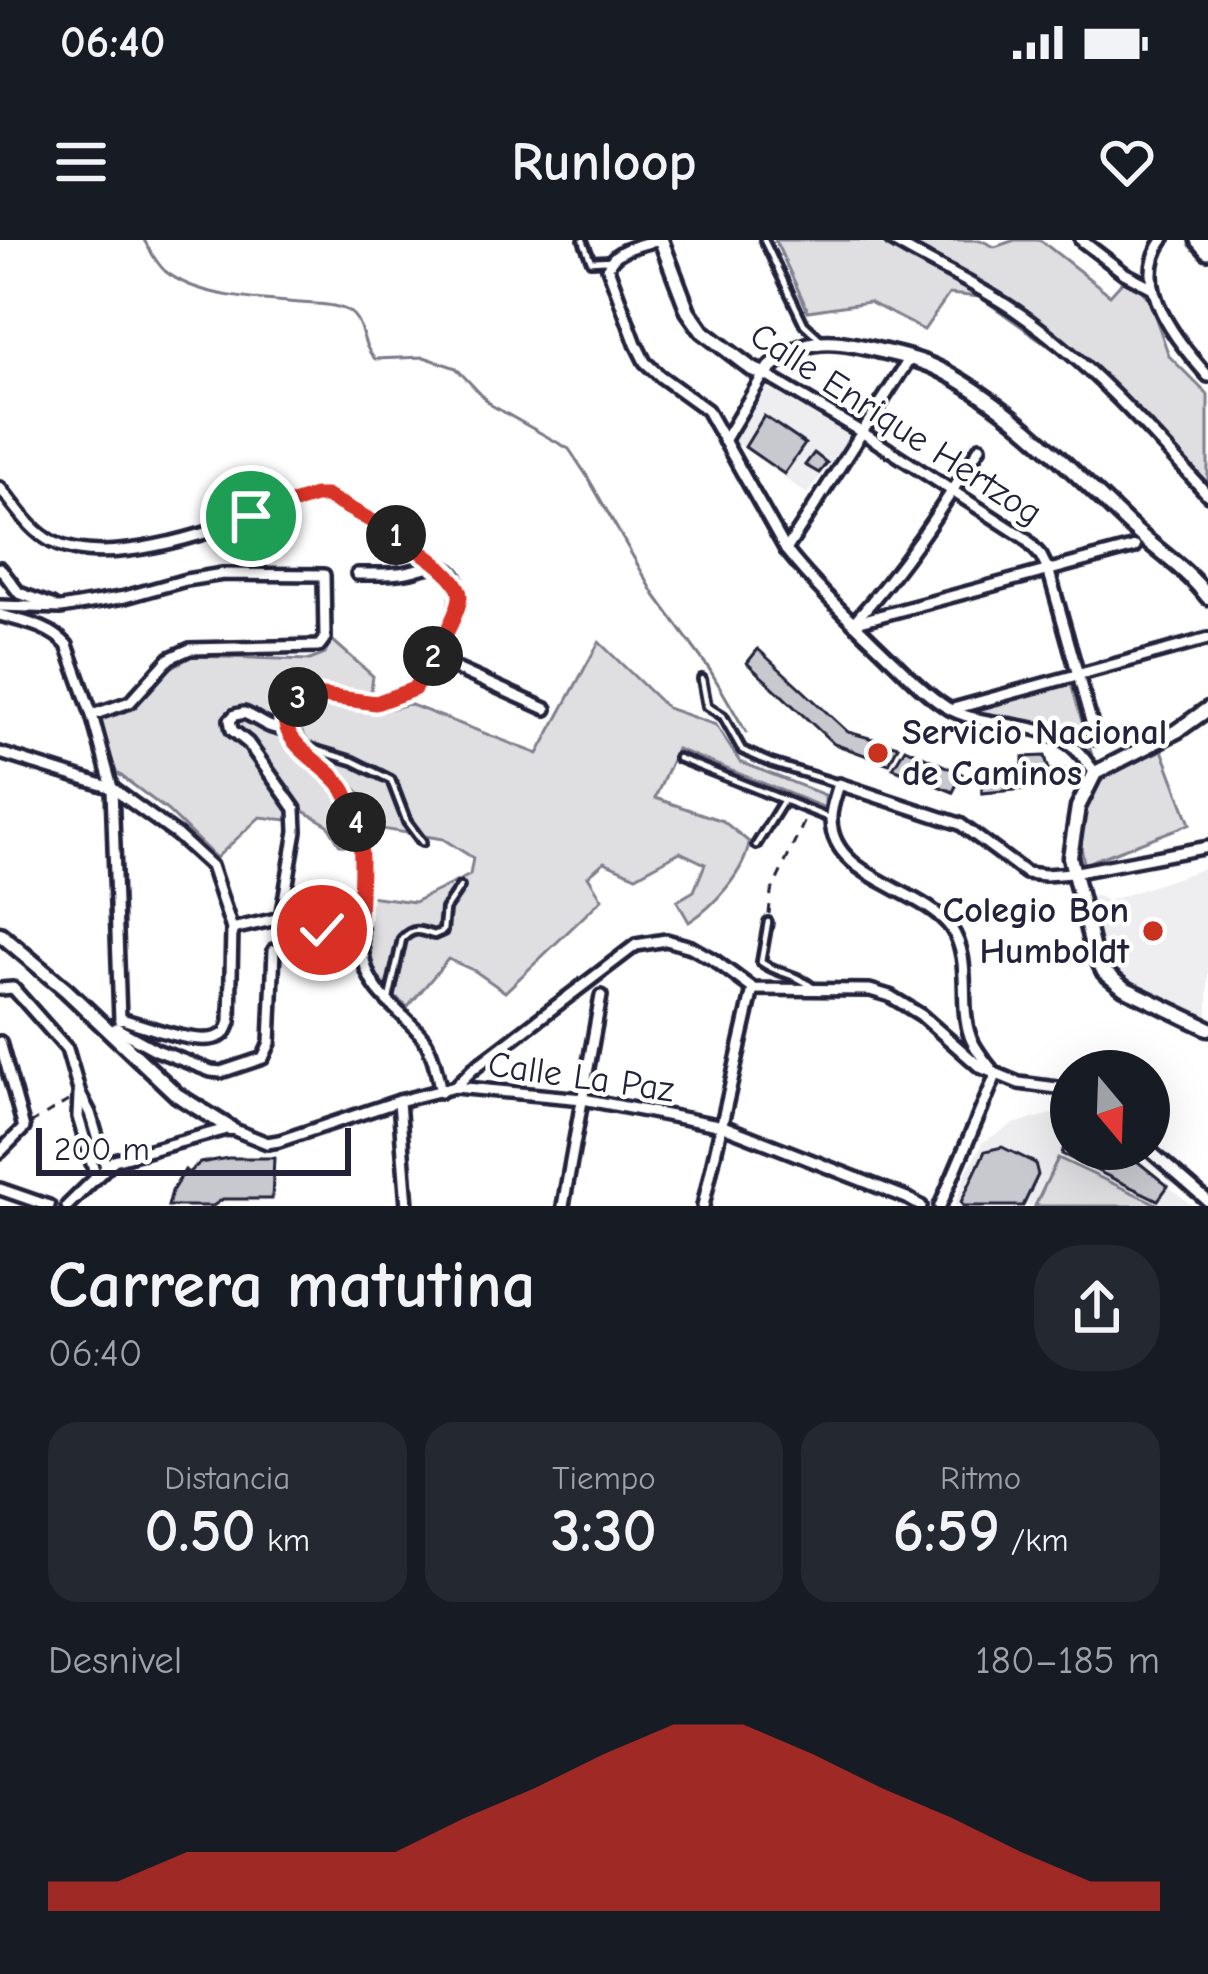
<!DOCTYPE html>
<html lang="es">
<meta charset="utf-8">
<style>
:root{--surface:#171b24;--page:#242831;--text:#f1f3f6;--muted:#9ea1a6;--accent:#d93025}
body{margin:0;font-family:"Comic Neue",sans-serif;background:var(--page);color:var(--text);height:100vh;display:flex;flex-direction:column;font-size:45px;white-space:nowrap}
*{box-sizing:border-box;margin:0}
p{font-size:39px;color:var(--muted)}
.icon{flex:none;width:66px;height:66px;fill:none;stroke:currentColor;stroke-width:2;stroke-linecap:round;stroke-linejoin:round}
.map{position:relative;height:966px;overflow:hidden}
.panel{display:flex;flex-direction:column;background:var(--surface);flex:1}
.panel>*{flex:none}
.needle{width:78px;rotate:161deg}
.fabs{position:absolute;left:1050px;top:810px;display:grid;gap:24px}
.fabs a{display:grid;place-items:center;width:120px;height:120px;border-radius:50%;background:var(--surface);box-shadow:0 12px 48px #0002;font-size:60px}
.scale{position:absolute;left:36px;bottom:30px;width:315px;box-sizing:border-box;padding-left:12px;border:6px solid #22223b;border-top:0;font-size:33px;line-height:42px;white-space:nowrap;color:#22223b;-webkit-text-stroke:9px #fff;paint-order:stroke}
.pin{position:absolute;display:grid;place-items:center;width:102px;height:102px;color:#fff;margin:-51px;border:6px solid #fff;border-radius:50%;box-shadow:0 3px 12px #0007}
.km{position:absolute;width:60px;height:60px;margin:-30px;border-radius:50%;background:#222;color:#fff;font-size:33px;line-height:60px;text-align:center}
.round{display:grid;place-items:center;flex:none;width:126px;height:126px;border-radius:48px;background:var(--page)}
.headline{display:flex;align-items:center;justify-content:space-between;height:204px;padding:0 48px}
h1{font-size:66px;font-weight:600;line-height:90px}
.metrics{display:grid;grid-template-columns:repeat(3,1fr);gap:18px;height:204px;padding:12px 48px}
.metrics div{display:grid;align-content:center;border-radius:30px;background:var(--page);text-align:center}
.metrics b{font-size:60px;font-weight:600}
.metrics small{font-size:33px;font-weight:400}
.metrics p{font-size:33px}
.chart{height:336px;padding:24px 48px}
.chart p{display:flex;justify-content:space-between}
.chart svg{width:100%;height:216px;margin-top:12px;fill:var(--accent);opacity:.7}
.status{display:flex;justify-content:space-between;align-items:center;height:84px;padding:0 60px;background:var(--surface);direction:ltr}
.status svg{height:33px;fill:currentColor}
header{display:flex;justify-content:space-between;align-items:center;height:156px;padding:0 48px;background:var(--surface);font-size:54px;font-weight:600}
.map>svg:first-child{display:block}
.built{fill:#eeeef1}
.green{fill:#dfdfe2;stroke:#80808e;stroke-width:3}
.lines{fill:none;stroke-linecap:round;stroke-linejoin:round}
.stream{stroke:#7a7a88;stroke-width:3}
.building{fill:#c8c8cf;stroke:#22223b;stroke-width:3}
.service-casing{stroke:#22223b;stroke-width:14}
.minor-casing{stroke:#22223b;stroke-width:18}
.tertiary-casing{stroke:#22223b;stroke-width:21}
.primary-casing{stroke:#22223b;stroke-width:24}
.path{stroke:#22223b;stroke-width:3;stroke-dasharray:9 9;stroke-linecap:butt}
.service{stroke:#fff;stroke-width:4.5}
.minor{stroke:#fff;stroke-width:9}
.tertiary{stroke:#fff;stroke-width:12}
.primary{stroke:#fff;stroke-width:15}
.route-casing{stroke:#fff;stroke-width:24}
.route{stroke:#d93025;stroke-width:15}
.poi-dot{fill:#c8321e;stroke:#fff;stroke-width:4.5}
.labels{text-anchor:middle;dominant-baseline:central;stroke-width:9;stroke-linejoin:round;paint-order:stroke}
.street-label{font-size:36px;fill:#22223b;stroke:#fff}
.poi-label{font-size:36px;font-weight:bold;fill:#22223b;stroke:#fff;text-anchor:start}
</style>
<div class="status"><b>06:40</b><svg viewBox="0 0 49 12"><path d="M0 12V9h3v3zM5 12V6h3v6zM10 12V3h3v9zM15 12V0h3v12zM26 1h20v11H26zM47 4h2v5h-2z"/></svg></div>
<header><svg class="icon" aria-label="menu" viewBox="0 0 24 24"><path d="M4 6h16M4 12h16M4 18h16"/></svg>Runloop<svg class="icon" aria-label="heart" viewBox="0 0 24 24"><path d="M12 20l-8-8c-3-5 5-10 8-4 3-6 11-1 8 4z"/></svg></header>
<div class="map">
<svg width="1208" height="966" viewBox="0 0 1208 966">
<rect width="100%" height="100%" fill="#fff"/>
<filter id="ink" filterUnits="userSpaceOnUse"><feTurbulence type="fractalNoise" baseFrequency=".00833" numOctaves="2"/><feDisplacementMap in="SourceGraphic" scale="24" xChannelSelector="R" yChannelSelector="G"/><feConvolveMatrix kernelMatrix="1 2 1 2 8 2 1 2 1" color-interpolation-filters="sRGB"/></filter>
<g filter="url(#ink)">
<g class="built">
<polygon points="766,147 850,195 807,254 733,200"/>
<polygon points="1208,627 1208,776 1127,738 1108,721 1088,659 1095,655 1108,661"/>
<polygon points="1052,874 1071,880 1071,909 1122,909 1193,966 954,966 967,931 983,902 1013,884"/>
</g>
<g class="green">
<polygon points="775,0 980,0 995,7 1015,0 1040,0 1110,55 1128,35 1149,59 1169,116 1208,155 1208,260 1074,124 980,57 949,54 924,90 869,62 808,71"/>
<path d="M331,399L373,436L370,458L312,450L283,470C279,518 307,515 331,545C345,563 351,585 357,606L340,605L328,585L302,570L288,580L260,577L216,618L168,571L116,532L99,480L135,466L169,429L192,416L310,420L325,414Z"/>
<path d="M599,402L667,468L716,485L740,522L825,555V568L677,509L655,558L723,581L749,602C746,631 713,667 689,682L677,661L694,651L705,624L680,612L636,636L604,622L588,636L602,659L505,752L475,731L448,719L408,767C363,738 369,704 369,656L414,662L470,635L473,618L443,599L369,587L361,554L311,505L294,481L295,470L308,463L378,472L409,464L538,514Z"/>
<path d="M1071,444L1091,512C1073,501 1054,491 1034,484C1014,478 991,482 975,469Z"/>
<path d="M1162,510L1190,584L1084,624C1078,598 1081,562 1101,541C1113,529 1146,518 1162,510Z"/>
<polygon points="1058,918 1161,966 1035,966"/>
</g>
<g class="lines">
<path class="stream" d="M144,0C150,10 156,23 165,31C198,58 260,60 301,63C315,64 335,64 348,71C364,80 361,106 375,119L424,117L456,128L491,165L569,209L587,236L655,355L710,430L746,492"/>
</g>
<g class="building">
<polygon points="764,176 805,204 784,234 745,207"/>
<polygon points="814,213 827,223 819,233 805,225"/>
<polygon points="758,409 848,492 898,506 889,524 834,504 747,423"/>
<polygon points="905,508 962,534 953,552 893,528"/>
<polygon points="1045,516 1049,530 1064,529 1067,545 982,553 981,535 1023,531 1023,517"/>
<polygon points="1071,880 1071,909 1122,909 1168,946 1158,960 1062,914"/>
<polygon points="1002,907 1035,923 1038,935 1023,966 963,966 961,962 985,911"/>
<polygon points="228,918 274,918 272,959 223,959 213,966 168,966 172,951 185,930 188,933 200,923"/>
</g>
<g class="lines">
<defs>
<g id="service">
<polyline points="583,0 591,21 610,20"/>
<polyline points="764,0 804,84 819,98"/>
<polyline points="702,439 707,466 723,476 742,510 771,523 839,544"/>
<polyline points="300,505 353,521 391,540 407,582 422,602"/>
<polyline points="678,518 829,578"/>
<polyline points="756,605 784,560"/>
<path d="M768,682L761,722C779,735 794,732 815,749"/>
<path d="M389,759L402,699C413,687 420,690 434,695L443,691L445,669L460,647"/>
</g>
<g id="minor">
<path d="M656,0C639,6 613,9 608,28L636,104L645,122L660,136L707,170L786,310C817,349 854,383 890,418C908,435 925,454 946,467C982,489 1037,479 1071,505C1080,512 1088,523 1095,533"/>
<path d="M891,0C934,26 979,45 1020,74C1091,124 1150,191 1208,255"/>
<polyline points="1081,0 1124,33 1153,48"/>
<path d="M1163,0C1130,46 1178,102 1208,136"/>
<polyline points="724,201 764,134 863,193 1025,298 1041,316 1049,332 1096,499"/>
<path d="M0,248C16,266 29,290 52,302C118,335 247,277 315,256H326L394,293L438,326"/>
<polyline points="786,310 910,118"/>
<polyline points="0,328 19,353 52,365"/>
<path d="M357,334C374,334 390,335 406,332C415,331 426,325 435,326C492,332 427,427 414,449L376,463L308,454L289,462C269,501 325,522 343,548C376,597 353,665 364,720C371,757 404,771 424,799C434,814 437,835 441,852"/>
<polyline points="0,366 61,368 125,357 186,340 223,334 324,335 325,398 319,406 190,409 170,418 130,462 92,475"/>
<path d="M0,375C24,382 50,386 67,405L92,475L112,548L120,780"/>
<path d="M854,382C902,329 943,267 980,207"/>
<polyline points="853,383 1135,307"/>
<polyline points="432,418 546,469"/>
<polyline points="953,469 1208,399"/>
<path d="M0,513L112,548L177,595L211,626L232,689L230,782C227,790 226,794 218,797C196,806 144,785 121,779"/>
<path d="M232,689L281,678L296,591L295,569L248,503L232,490L230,480L235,475L244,473C260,479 269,491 288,489"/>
<polyline points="0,749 13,748 67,809 80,854 90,873 106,927"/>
<polyline points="116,788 156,810 211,831 221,832 263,818 270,803 274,710"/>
<polyline points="0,802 24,888 0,912"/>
<polyline points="455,847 473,829 636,705 666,700 691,707 714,720 753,749 870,750 890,756 921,775 980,827 1019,843 1057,848 1071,853"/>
<polyline points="79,855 78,877 96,937"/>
<polyline points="399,861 407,966"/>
<polyline points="1148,909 1208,961"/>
<polyline points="0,949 49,966"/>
<polyline points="67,966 114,920 230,888 267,903 279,901 399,861 455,847 583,859 723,886 907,958 921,966"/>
<polyline points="563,966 601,756"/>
<polyline points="703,966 753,749"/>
<path d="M940,966L996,835C987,823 975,810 970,796C958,762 973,720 951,688C923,648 832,639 831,580C830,569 836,555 839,544L960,584L1026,633L1045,635L1072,633L1208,607"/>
</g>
<g id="tertiary">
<path d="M661,0L688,71L702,91L752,129L764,134C801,97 825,98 873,109C897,115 921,119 943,131C1014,169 1069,228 1127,283C1153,308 1186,328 1208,357"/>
<polyline points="1208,469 1177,491 1095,533 1078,567 1070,617 1093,710 1104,732 1124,748 1208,788"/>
<polyline points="0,694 66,750 177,855 230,888"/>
</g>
<polyline id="primary" points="1199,0 1208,10"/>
</defs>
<use href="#service" class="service-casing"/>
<use href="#minor" class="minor-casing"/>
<use href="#tertiary" class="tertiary-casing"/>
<use href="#primary" class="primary-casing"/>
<g class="path">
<polyline points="769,674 771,653 806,578"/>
<polyline points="280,687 279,692 290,690 291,696 297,694 297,688 308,686 309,692 315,690 314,684 321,682 322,690 327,688 327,682 333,680 334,687 339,685 339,679 345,677 347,684 352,682"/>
<polyline points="30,884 68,861"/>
</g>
<use href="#service" class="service"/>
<use href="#minor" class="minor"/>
<use href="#tertiary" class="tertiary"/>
<use href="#primary" class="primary"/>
</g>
</g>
<g class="lines" filter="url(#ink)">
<defs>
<path id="route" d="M251,276L315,256H326C352,270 461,326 460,356C460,375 425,430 414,449L376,463L308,454L290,461C268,502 328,522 344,550C368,590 360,636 359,680L347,684L345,677L339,679V685L334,687L333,680L327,682V688L322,690"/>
</defs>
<use href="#route" class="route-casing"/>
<use href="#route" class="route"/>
</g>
<g class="poi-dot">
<circle cx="878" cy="513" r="12"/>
<circle cx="1153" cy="691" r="12"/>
</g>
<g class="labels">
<g class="street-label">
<text transform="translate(896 184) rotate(33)">Calle Enrique Hertzog</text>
<text transform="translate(581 837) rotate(8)">Calle La Paz</text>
</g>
<g class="poi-label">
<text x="902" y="492">Servicio Nacional<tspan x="902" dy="41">de Caminos</tspan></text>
<text x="1129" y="670" text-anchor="end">Colegio Bon<tspan x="1129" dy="41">Humboldt</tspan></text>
</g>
</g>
</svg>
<div class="fabs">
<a><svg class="needle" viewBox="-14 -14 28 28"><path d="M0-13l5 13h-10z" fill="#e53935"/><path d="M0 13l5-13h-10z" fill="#9ea1a6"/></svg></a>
</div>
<div class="scale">200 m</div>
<div class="pin" style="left:251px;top:276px;background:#1e9e55"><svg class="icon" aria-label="arrive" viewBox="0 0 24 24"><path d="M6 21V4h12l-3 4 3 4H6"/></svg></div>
<div class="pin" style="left:322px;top:690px;background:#d93025"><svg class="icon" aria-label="check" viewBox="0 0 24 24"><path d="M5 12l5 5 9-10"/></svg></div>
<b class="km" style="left:396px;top:295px">1</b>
<b class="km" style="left:433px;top:416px">2</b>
<b class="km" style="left:298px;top:457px">3</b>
<b class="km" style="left:356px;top:582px">4</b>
</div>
<section class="panel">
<div class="headline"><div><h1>Carrera matutina</h1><p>06:40</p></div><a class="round"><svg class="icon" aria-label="share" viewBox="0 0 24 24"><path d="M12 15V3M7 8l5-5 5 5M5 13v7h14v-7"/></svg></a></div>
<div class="metrics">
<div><p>Distancia</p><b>0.50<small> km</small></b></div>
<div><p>Tiempo</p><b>3:30</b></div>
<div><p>Ritmo</p><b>6:59<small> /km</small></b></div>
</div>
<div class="chart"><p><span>Desnivel</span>180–185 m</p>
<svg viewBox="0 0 160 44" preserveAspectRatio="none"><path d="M0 44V38L10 38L20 32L30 32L40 32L50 32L60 25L70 19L80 12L90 6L100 6L110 12L120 19L130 25L140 32L150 38L160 38V44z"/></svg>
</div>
</section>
